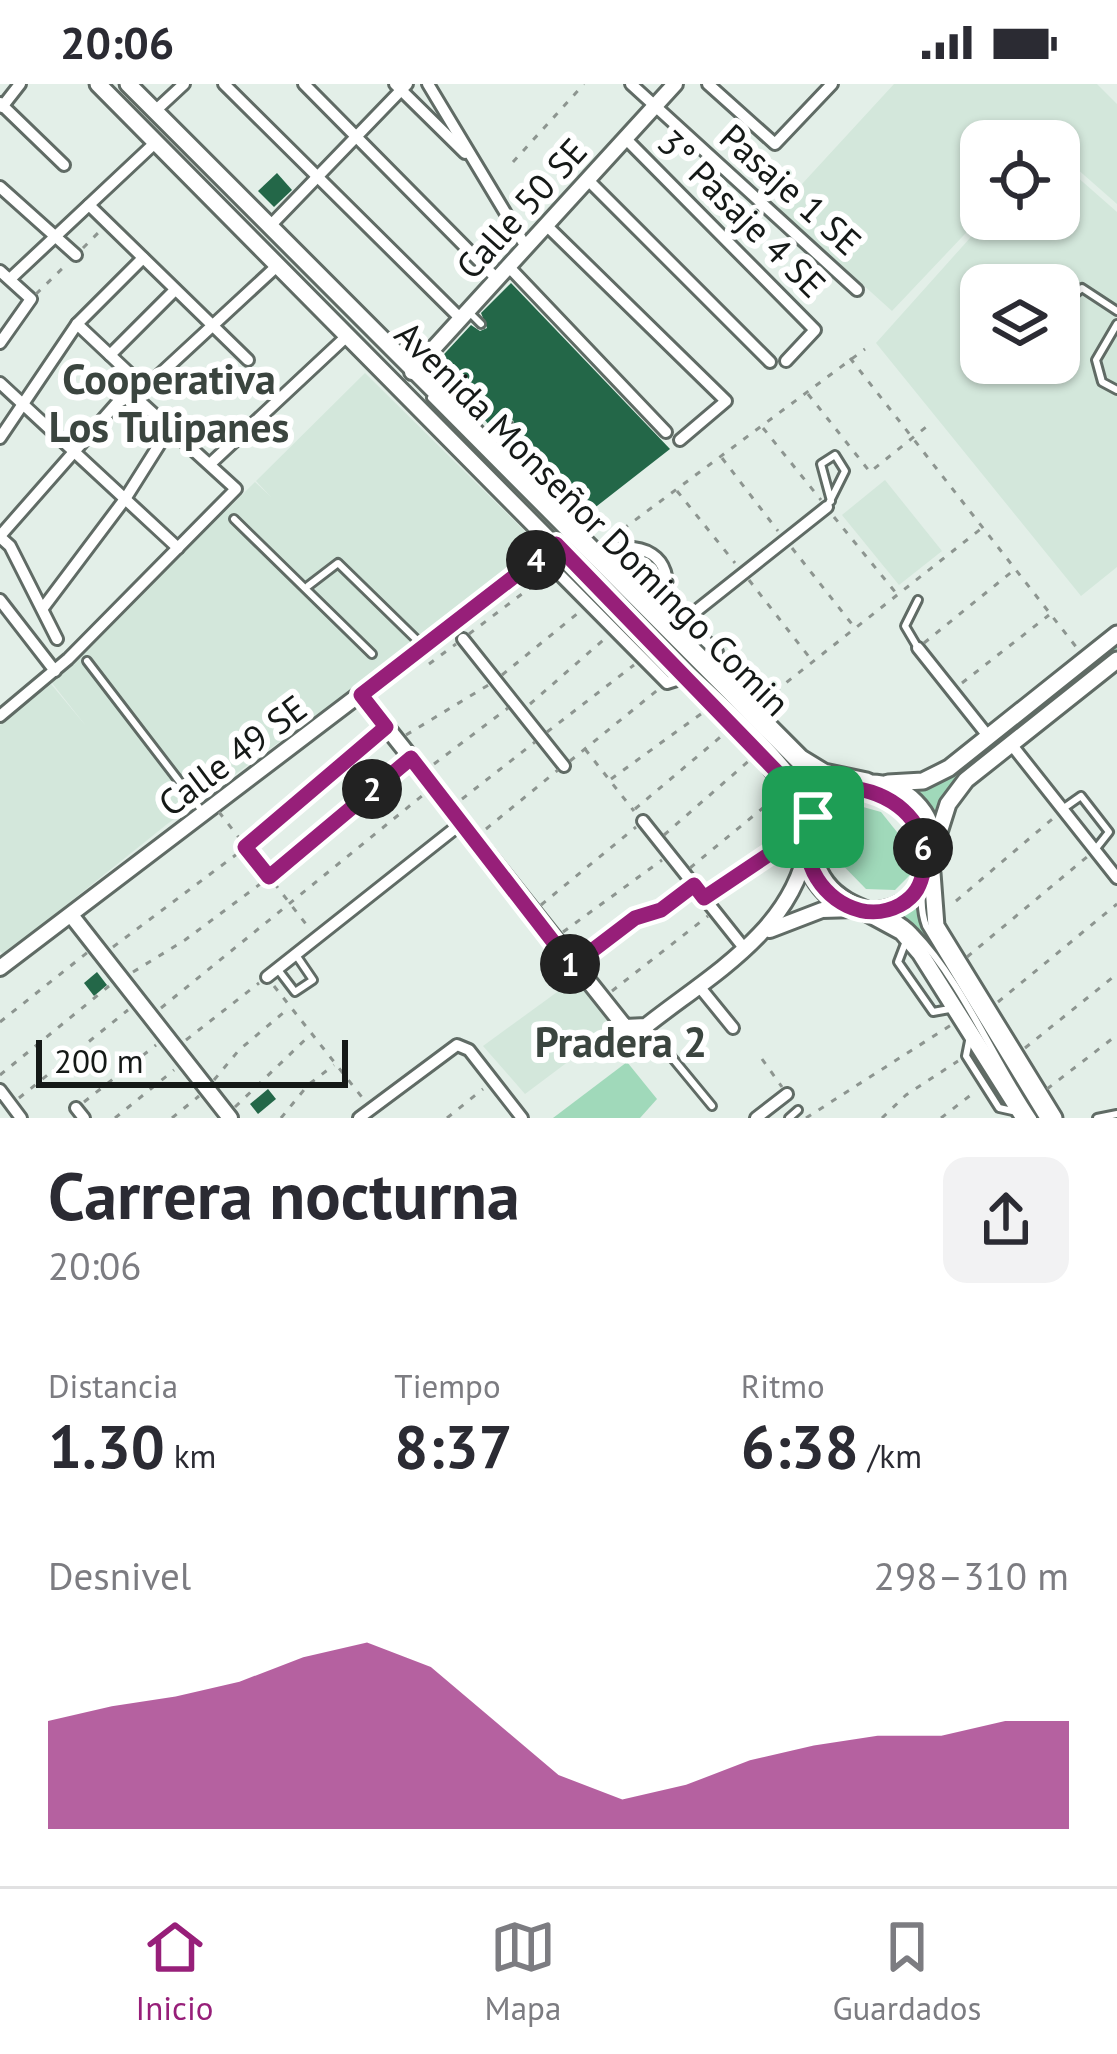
<!DOCTYPE html>
<html lang="es">
<meta charset="utf-8">
<style>
:root{--surface:#fff;--page:#f2f2f3;--text:#2b2b33;--muted:#7c7c81;--line:#e1e1e2;--accent:#971f79}
body{margin:0;font-family:"PT Sans",sans-serif;background:var(--page);color:var(--text);height:100vh;display:flex;flex-direction:column;font-size:45px;white-space:nowrap}
*{box-sizing:border-box;margin:0}
p{font-size:39px;color:var(--muted)}
.icon{flex:none;width:66px;height:66px;fill:none;stroke:currentColor;stroke-width:2;stroke-linecap:round;stroke-linejoin:round}
.map{position:relative;height:1034px;overflow:hidden}
.side{display:flex;flex-direction:column;background:var(--surface);flex:1}
.side>*{flex:none}
.buttons{position:absolute;left:960px;top:36px;display:grid;gap:24px}
.buttons a{display:grid;place-items:center;width:120px;height:120px;border-radius:24px;background:var(--surface);box-shadow:0 3px 9px #0004;font-size:60px}
.scale{position:absolute;left:36px;bottom:30px;width:312px;box-sizing:border-box;padding-left:12px;border:6px solid #151917;border-top:0;font-size:33px;line-height:42px;white-space:nowrap;color:#151917;-webkit-text-stroke:9px #fff;paint-order:stroke}
.pin{position:absolute;display:grid;place-items:center;width:102px;height:102px;color:#fff;margin:-51px;border-radius:24px;box-shadow:0 6px 18px #0006}
.km{position:absolute;width:60px;height:60px;margin:-30px;border-radius:50%;background:#222;color:#fff;font-size:33px;line-height:60px;text-align:center}
.round{display:grid;place-items:center;flex:none;width:126px;height:126px;border-radius:24px;background:var(--page)}
.head{display:flex;align-items:center;justify-content:space-between;height:204px;padding:0 48px}
h1{font-size:66px;font-weight:600;line-height:90px}
.stats{display:grid;grid-template-columns:repeat(3,1fr);gap:18px;height:204px;padding:12px 48px}
.stats div{display:grid;align-content:center}
.stats b{font-size:60px;font-weight:600}
.stats small{font-size:33px;font-weight:400}
.stats p{font-size:33px}
.chart{height:336px;padding:24px 48px}
.chart p{display:flex;justify-content:space-between}
.chart svg{width:100%;height:216px;margin-top:12px;fill:var(--accent);opacity:.7}
.status{display:flex;justify-content:space-between;align-items:center;height:84px;padding:0 60px;background:var(--surface);direction:ltr}
.status svg{height:33px;fill:currentColor}
.menu{display:flex;justify-content:space-around;align-items:center;height:168px;border-top:3px solid var(--line);background:var(--surface);font-size:33px;color:var(--muted)}
.menu a{display:grid;justify-items:center;gap:6px}
.menu .active{color:var(--accent)}
.map>svg:first-child{display:block}
.built{fill:#d3e7db;fill-rule:evenodd}
.green{fill:#a0d9ba}
.building{fill:#236748}
.lines{fill:none;stroke-linecap:round;stroke-linejoin:round}
.service-casing{stroke:#606b65;stroke-width:12}
.minor-casing{stroke:#606b65;stroke-width:16}
.tertiary-casing{stroke:#606b65;stroke-width:20}
.secondary-casing{stroke:#606b65;stroke-width:21}
.path{stroke:#8d9590;stroke-width:3;stroke-dasharray:6 9;stroke-linecap:butt}
.service{stroke:#fff;stroke-width:6}
.minor{stroke:#fff;stroke-width:10}
.tertiary{stroke:#fff;stroke-width:14}
.secondary{stroke:#fff;stroke-width:15}
.route-casing{stroke:#fff;stroke-width:24}
.route{stroke:#971f79;stroke-width:15}
.labels{text-anchor:middle;dominant-baseline:central;stroke-width:12;stroke-linejoin:round;paint-order:stroke}
.street-label{font-size:36px;fill:#151917;stroke:#fff}
.quarter-label{font-size:42px;font-weight:bold;fill:#3b453f;stroke:#fff}
</style>
<div class="status"><b>20:06</b><svg viewBox="0 0 49 12"><path d="M0 12V9h3v3zM5 12V6h3v6zM10 12V3h3v9zM15 12V0h3v12zM26 1h20v11H26zM47 4h2v5h-2z"/></svg></div>
<div class="map">
<svg width="1117" height="1034" viewBox="0 0 1117 1034">
<rect width="100%" height="100%" fill="#e3efe8"/>
<g class="built">
<polygon points="894,0 1097,0 1117,20 1117,120 1059,69 1059,57 981,57 981,133 892,227 779,125"/>
<path d="M1059,77L1117,128V483L1081,512L876,259L987,135H1059ZM981,201H1059V279H981Z"/>
<polygon points="365,289 543,465 166,741 4,871 0,867 0,641 51,600 86,642 52,599 255,398 271,413 256,397"/>
<polygon points="885,396 942,467 899,501 842,431"/>
<polygon points="575,895 613,944 525,1010 483,962"/>
</g>
<g class="green">
<polygon points="1117,558 1117,565 960,690 946,706 935,734 918,704 957,686"/>
<polygon points="856,721 881,728 913,768 910,791 895,806 866,805 825,763 826,742"/>
<polygon points="922,811 935,861 972,930 911,841 896,830"/>
<polygon points="627,978 657,1015 640,1034 553,1034"/>
</g>
<g class="building">
<polygon points="277,89 292,106 274,123 258,107"/>
<polygon points="511,199 670,365 588,429 578,417 558,413 504,357 516,345 513,336 494,346 434,281 471,241 480,247 487,244 481,229"/>
<polygon points="97,888 107,901 94,912 84,899"/>
<polygon points="268,1005 276,1015 258,1030 250,1020"/>
</g>
<g class="lines">
<defs>
<g id="service">
<polyline points="1059,223 1082,204 1117,227"/>
<polyline points="470,229 481,240"/>
<polyline points="1117,240 1096,276 1102,298 1117,306"/>
<path d="M431,314L795,680C834,712 897,694 920,749C932,780 914,810 926,842L1043,1034"/>
<polyline points="490,361 509,342"/>
<polyline points="828,421 845,387 835,371 821,380 831,417"/>
<polyline points="234,435 372,570"/>
<polyline points="308,502 338,479 421,560"/>
<path d="M659,556C699,596 779,662 805,709C819,737 810,770 830,796C851,824 890,822 914,848C962,897 994,977 1033,1034"/>
<polyline points="918,564 905,542 918,516"/>
<polyline points="87,577 202,727"/>
<polyline points="1064,724 1081,712 1109,748 1094,767"/>
<polyline points="906,857 898,878 933,928 955,924"/>
<polyline points="279,887 295,908 313,896 296,871"/>
<polyline points="646,942 712,1022"/>
<polyline points="970,952 966,972 999,1024 1017,1028"/>
<polyline points="789,1034 798,1026"/>
<polyline points="1097,1034 1117,1030"/>
</g>
<g id="minor">
<polyline points="224,0 461,235"/>
<polyline points="304,0 497,195"/>
<polyline points="395,0 465,69"/>
<polyline points="428,0 526,163"/>
<polyline points="631,0 857,206"/>
<polyline points="708,0 775,60 832,0"/>
<polyline points="0,19 64,81"/>
<polyline points="2,23 20,0"/>
<polyline points="155,27 184,0"/>
<polyline points="625,54 815,246 786,277"/>
<polyline points="588,96 770,278"/>
<polyline points="0,103 76,171"/>
<polyline points="89,121 248,276"/>
<polyline points="546,141 726,317 680,356"/>
<polyline points="269,143 407,0"/>
<polyline points="508,182 666,348"/>
<polyline points="0,187 31,215 0,259"/>
<polyline points="10,195 156,58"/>
<polyline points="77,240 145,304"/>
<polyline points="110,271 175,206"/>
<polyline points="0,299 178,464"/>
<polyline points="0,354 77,240 143,174"/>
<polyline points="210,380 347,252"/>
<polyline points="0,452 117,319 145,304 277,182"/>
<polyline points="0,453 10,462 57,555"/>
<polyline points="556,464 555,486 667,599 686,593"/>
<polyline points="606,465 711,562 717,568 716,589"/>
<path d="M603,466C643,458 673,469 666,516"/>
<polyline points="0,516 55,587"/>
<polyline points="43,524 125,415 171,342"/>
<polyline points="686,535 827,423"/>
<polyline points="463,555 564,682"/>
<polyline points="918,564 988,652"/>
<polyline points="0,632 68,575 236,405 134,312"/>
<polyline points="1011,660 1117,794"/>
<polyline points="643,737 744,864"/>
<polyline points="267,893 463,738"/>
<polyline points="698,901 733,944"/>
<polyline points="0,1006 21,1034"/>
<polyline points="76,1024 84,1034"/>
<polyline points="359,1034 457,961 469,966 522,1034"/>
<polyline points="756,1034 787,1010"/>
</g>
<g id="tertiary">
<polyline points="412,288 675,0"/>
<path d="M361,611L625,943L646,942C709,892 791,848 807,763"/>
<polyline points="71,831 230,1034"/>
<polyline points="770,846 822,826 856,825"/>
<polyline points="0,884 556,461"/>
</g>
<g id="secondary">
<polyline points="98,0 759,668 796,717 806,754"/>
<polyline points="128,0 801,674 824,688 867,697"/>
<polyline points="888,699 923,697 949,684 1117,550"/>
<circle cx="870" cy="763" r="64"/>
<polyline points="935,761 948,720 966,696 1117,576"/>
<polyline points="932,789 936,842 1054,1034"/>
<polyline points="867,829 902,848 920,869 1024,1034"/>
</g>
</defs>
<use href="#service" class="service-casing"/>
<use href="#minor" class="minor-casing"/>
<use href="#tertiary" class="tertiary-casing"/>
<use href="#secondary" class="secondary-casing"/>
<g class="path">
<polyline points="513,78 584,0"/>
<polyline points="83,164 102,145"/>
<polyline points="36,210 68,179"/>
<polyline points="850,274 1077,564"/>
<polyline points="808,310 870,388 931,339"/>
<polyline points="763,344 821,416"/>
<polyline points="722,374 778,447"/>
<polyline points="677,407 735,479"/>
<polyline points="834,433 896,509"/>
<polyline points="611,454 865,265"/>
<polyline points="792,464 855,544"/>
<polyline points="749,496 813,578"/>
<polyline points="469,550 547,491"/>
<polyline points="924,559 1014,486"/>
<polyline points="429,580 456,560"/>
<polyline points="502,591 583,525"/>
<polyline points="962,599 1049,531"/>
<polyline points="763,617 982,444"/>
<polyline points="530,620 609,551"/>
<polyline points="547,648 634,581"/>
<polyline points="406,651 490,600"/>
<polyline points="585,665 634,727"/>
<polyline points="570,677 660,604"/>
<polyline points="434,680 508,624"/>
<polyline points="611,695 705,627"/>
<polyline points="462,715 535,658"/>
<polyline points="635,725 724,650"/>
<polyline points="219,728 309,844"/>
<polyline points="486,745 558,686"/>
<polyline points="664,751 751,675"/>
<polyline points="690,784 775,714"/>
<polyline points="710,810 793,758"/>
<polyline points="956,817 1057,731"/>
<polyline points="541,821 636,743"/>
<polyline points="563,848 662,776"/>
<polyline points="113,863 281,737 308,705 375,652"/>
<polyline points="586,872 635,834 661,826 687,806"/>
<polyline points="967,873 1088,772"/>
<polyline points="133,888 185,856 318,757 400,682"/>
<polyline points="274,902 365,1017"/>
<polyline points="612,907 708,832"/>
<polyline points="998,918 1117,820"/>
<polyline points="161,924 423,711"/>
<polyline points="0,938 88,868"/>
<polyline points="186,956 259,899"/>
<polyline points="1025,964 1117,890"/>
<polyline points="762,975 782,1003"/>
<polyline points="0,991 109,902"/>
<polyline points="214,996 239,966 289,924"/>
<polyline points="1047,1005 1117,951"/>
<polyline points="19,1014 128,926"/>
<polyline points="84,1018 156,961"/>
<polyline points="235,1023 309,952"/>
<polyline points="115,1034 174,986"/>
<polyline points="172,1034 199,1012"/>
<polyline points="281,1034 308,1001 334,981"/>
<polyline points="447,1034 483,1005"/>
<polyline points="806,1034 951,941"/>
<polyline points="882,1034 906,1011 958,977"/>
<polyline points="941,1034 976,1007"/>
</g>
<use href="#service" class="service"/>
<use href="#minor" class="minor"/>
<use href="#tertiary" class="tertiary"/>
<use href="#secondary" class="secondary"/>
</g>
<g class="lines">
<defs>
<path id="route" d="M813,733L806,754L783,761L704,814L694,801L661,826L635,834L572,882L411,674L269,793L245,763L386,643L361,611L556,460L777,688C786,701 795,713 800,728C806,746 804,765 811,782C824,817 865,840 900,821C916,812 921,801 924,784C930,734 889,707 845,703L813,733"/>
</defs>
<use href="#route" class="route-casing"/>
<use href="#route" class="route"/>
</g>
<g class="labels">
<g class="street-label">
<text transform="translate(791 105) rotate(42)">Pasaje 1 SE</text>
<text transform="translate(521 124) rotate(-48)">Calle 50 SE</text>
<text transform="translate(742 129) rotate(45)">3° Pasaje 4 SE</text>
<text transform="translate(593 434) rotate(45)">Avenida Monseñor Domingo Comin</text>
<text transform="translate(232 671) rotate(-37)">Calle 49 SE</text>
</g>
<g class="quarter-label">
<text x="169" y="294">Cooperativa<tspan x="169" dy="48">Los Tulipanes</tspan></text>
<text x="621" y="957">Pradera 2</text>
</g>
</g>
</svg>
<div class="buttons">
<a><svg class="icon" aria-label="locate" viewBox="0 0 24 24"><circle cx="12" cy="12" r="6"/><path d="M12 2v4M12 18v4M2 12h4M18 12h4"/></svg></a>
<a><svg class="icon" aria-label="layers" viewBox="0 0 24 24"><path d="M12 4l9 5-9 5-9-5zM3 14l9 5 9-5"/></svg></a>
</div>
<div class="scale">200 m</div>
<div class="pin" style="left:813px;top:733px;background:#1e9e55"><svg class="icon" aria-label="arrive" viewBox="0 0 24 24"><path d="M6 21V4h12l-3 4 3 4H6"/></svg></div>
<b class="km" style="left:570px;top:880px">1</b>
<b class="km" style="left:372px;top:705px">2</b>
<b class="km" style="left:536px;top:476px">4</b>
<b class="km" style="left:923px;top:764px">6</b>
</div>
<section class="side">
<div class="head"><div><h1>Carrera nocturna</h1><p>20:06</p></div><a class="round"><svg class="icon" aria-label="share" viewBox="0 0 24 24"><path d="M12 15V3M7 8l5-5 5 5M5 13v7h14v-7"/></svg></a></div>
<div class="stats">
<div><p>Distancia</p><b>1.30<small> km</small></b></div>
<div><p>Tiempo</p><b>8:37</b></div>
<div><p>Ritmo</p><b>6:38<small> /km</small></b></div>
</div>
<div class="chart"><p><span>Desnivel</span>298–310 m</p>
<svg viewBox="0 0 160 44" preserveAspectRatio="none"><path d="M0 44V22L10 19L20 17L30 14L40 9L50 6L60 11L70 22L80 33L90 38L100 35L110 30L120 27L130 25L140 25L150 22L160 22V44z"/></svg>
</div>
</section>
<nav class="menu">
<a class="active"><svg class="icon" aria-label="home" viewBox="0 0 24 24"><path d="M3 11l9-7 9 7M6 9v11h12V9"/></svg>Inicio</a>
<a><svg class="icon" aria-label="map" viewBox="0 0 24 24"><path d="M3 6l6-2 6 2 6-2v14l-6 2-6-2-6 2zM9 4v14M15 6v14"/></svg>Mapa</a>
<a><svg class="icon" aria-label="saved" viewBox="0 0 24 24"><path d="M7 4h10v16l-5-4-5 4z"/></svg>Guardados</a>
</nav>
